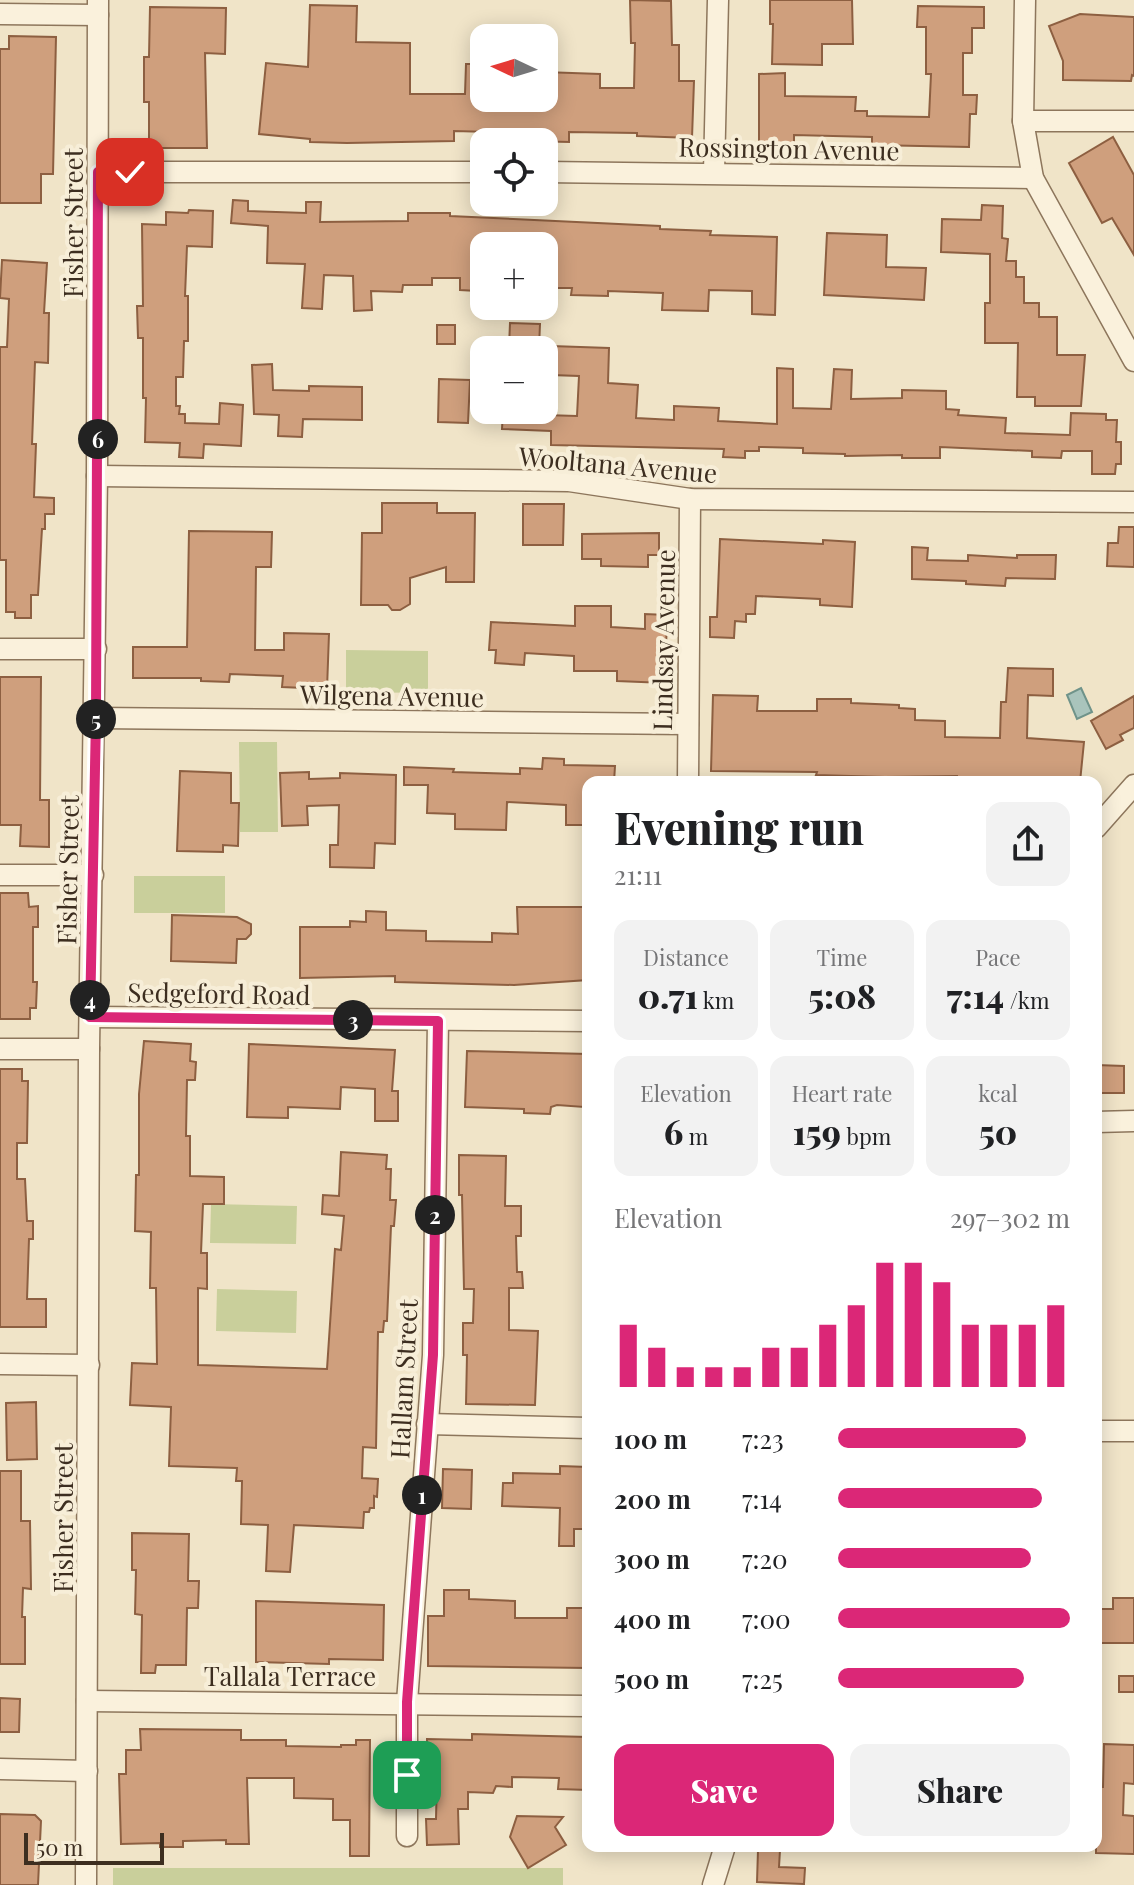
<!DOCTYPE html>
<meta charset="utf-8">
<style>
:root{--surface:#fff;--page:#f2f2f2;--text:#202124;--muted:#757577;--accent:#db2777}
body{margin:0;font-family:"Playfair Display",serif;background:var(--page);color:var(--text);height:100vh;display:flex;flex-direction:column;font-size:30px;white-space:nowrap}
*{box-sizing:border-box;margin:0}
p{font-size:26px;color:var(--muted)}
.icon{flex:none;width:44px;height:44px;fill:none;stroke:currentColor;stroke-width:2;stroke-linecap:round;stroke-linejoin:round}
.map{position:relative;flex:1;overflow:hidden}
.details{position:absolute;left:582px;top:776px;width:520px;height:1076px;display:flex;flex-direction:column;background:var(--surface);border-radius:16px;box-shadow:0 4px 20px #0003}
.details>*{flex:none}
.needle{width:52px;rotate:274deg}
.buttons{position:absolute;left:470px;top:24px;display:grid;gap:16px}
.buttons a{display:grid;place-items:center;width:88px;height:88px;border-radius:16px;background:var(--surface);box-shadow:0 4px 20px #0003;font-size:40px}
.scale{position:absolute;left:24px;bottom:20px;width:140px;box-sizing:border-box;padding-left:8px;border:4px solid #3d2e20;border-top:0;font-size:22px;line-height:28px;white-space:nowrap;color:#3d2e20;-webkit-text-stroke:6px #f7eed8;paint-order:stroke}
.pin{position:absolute;display:grid;place-items:center;width:68px;height:68px;color:#fff;margin:-34px;border-radius:16px;box-shadow:0 4px 12px #0006}
.km{position:absolute;width:40px;height:40px;margin:-20px;border-radius:50%;background:#222;color:#fff;font-size:22px;line-height:40px;text-align:center}
.round{display:grid;place-items:center;flex:none;width:84px;height:84px;border-radius:16px;background:var(--page)}
.summary{display:flex;align-items:center;justify-content:space-between;height:136px;padding:0 32px}
h1{font-size:44px;font-weight:800;line-height:60px}
.figures{display:grid;grid-template-columns:repeat(3,1fr);gap:12px;height:136px;padding:8px 32px}
.figures div{display:grid;align-content:center;border-radius:16px;background:var(--page);text-align:center}
.figures b{font-size:34px;font-weight:800}
.figures small{font-size:22px;font-weight:400}
.figures p{font-size:22px}
.chart{height:224px;padding:16px 32px}
.chart p{display:flex;justify-content:space-between}
.chart svg{width:100%;height:144px;margin-top:8px;stroke:var(--accent);stroke-width:6}
.primary-button{display:flex;gap:16px;margin-top:auto;padding:16px 32px}
.primary-button a{flex:1;height:92px;border-radius:16px;background:var(--accent);color:#fff;font-size:32px;font-weight:800;line-height:92px;text-align:center}
.primary-button a+a{background:var(--page);color:var(--text)}
ul{padding:0 32px;list-style:none;font-size:26px}
li{display:grid;grid-template-columns:128px 96px 1fr;align-items:center;height:60px}
li i{height:20px;border-radius:10px;background:var(--accent)}
.map>svg:first-child{display:block}
.green{fill:#c9cf9b}
.water{fill:#a9c4bc;stroke:#6f938a;stroke-width:2}
.building{fill:#cf9f7d;stroke:#8d5f41;stroke-width:2}
.lines{fill:none;stroke-linecap:round;stroke-linejoin:round}
.minor-casing{stroke:#8d765c;stroke-width:23}
.minor{stroke:#faf1dc;stroke-width:20}
.route-casing{stroke:#fff;stroke-width:16}
.route{stroke:#db2777;stroke-width:10}
.labels{text-anchor:middle;dominant-baseline:central;stroke-width:8;stroke-linejoin:round;paint-order:stroke}
.street-label{font-size:26px;fill:#3d2e20;stroke:#f7eed8}
</style>
<div class="map">
<svg width="1134" height="1885" viewBox="0 0 1134 1885">
<rect width="100%" height="100%" fill="#f0e4c8"/>
<g class="green">
<polygon points="346,650 428,651 428,693 346,692"/>
<polygon points="239,742 277,742 278,832 240,832"/>
<rect x="134" y="876" width="91" height="37"/>
<polygon points="211,1204 297,1206 296,1244 210,1243"/>
<polygon points="217,1289 297,1291 296,1333 216,1331"/>
<rect x="113" y="1868" width="450" height="17"/>
</g>
<polygon class="water" points="1081,688 1092,712 1077,719 1067,695"/>
<g class="building">
<polygon points="630,0 671,1 672,45 679,45 679,81 694,81 692,138 637,136 637,133 569,132 569,142 529,141 529,133 454,131 454,141 347,143 310,142 310,139 259,134 266,63 308,67 310,5 357,6 356,42 410,43 410,94 465,94 466,64 484,64 484,98 544,98 544,72 600,74 600,88 634,88 635,43 631,43"/>
<polygon points="770,0 852,0 853,44 822,44 822,65 772,64 773,24 770,24"/>
<polygon points="918,6 984,7 984,28 972,28 972,53 963,53 963,95 977,95 976,114 970,114 969,147 872,145 872,137 794,135 794,148 759,148 759,74 785,73 785,96 856,97 855,111 867,111 867,116 929,117 931,74 926,74 926,27 917,27"/>
<polygon points="150,7 226,8 225,54 205,53 207,148 149,148 149,102 144,102 144,57 149,57"/>
<polygon points="1080,14 1134,17 1134,76 1132,75 1131,81 1063,80 1063,61 1049,26"/>
<polygon points="9,36 56,37 53,174 41,174 41,203 0,203 0,49 9,49"/>
<polygon points="1113,137 1134,175 1134,255 1112,218 1102,223 1069,163"/>
<polygon points="233,200 248,201 248,211 306,213 306,202 321,202 320,222 408,221 408,213 450,213 450,216 660,226 660,229 711,231 710,235 777,237 775,315 752,314 752,291 709,290 708,311 662,310 663,293 608,291 608,296 571,295 572,288 544,288 544,246 484,246 484,279 477,279 477,291 460,290 460,278 432,278 432,285 403,285 402,292 371,291 372,310 354,311 353,276 324,275 322,309 302,308 305,264 267,263 268,226 231,223"/>
<polygon points="982,205 1003,206 1002,238 1008,239 1006,261 1016,261 1016,277 1024,277 1024,303 1039,303 1039,317 1057,317 1057,355 1085,355 1081,406 1035,406 1035,397 1017,397 1018,343 985,343 985,303 990,303 990,254 941,252 942,219 981,220"/>
<polygon points="189,210 213,211 212,247 187,246 185,296 188,296 188,341 184,341 183,377 176,377 176,406 180,406 179,414 185,414 185,423 219,424 220,403 243,405 241,446 204,444 203,458 179,457 180,443 145,442 146,398 143,398 143,338 138,338 137,306 143,306 142,224 166,225 166,212 188,213"/>
<polygon points="827,233 887,235 886,267 926,268 924,300 824,295"/>
<polygon points="2,260 47,263 44,313 49,313 48,363 35,362 32,444 36,444 34,497 54,498 54,514 45,514 45,529 42,529 38,595 31,595 31,618 15,618 15,612 6,612 6,560 0,560 0,347 7,347 9,299 0,298"/>
<polygon points="510,323 540,324 539,348 509,347"/>
<rect x="437" y="325" width="18" height="19"/>
<polygon points="551,346 609,348 608,383 638,385 636,418 674,420 674,406 719,408 718,421 777,424 777,368 793,369 793,408 831,409 834,369 852,370 851,399 902,398 902,390 946,391 946,409 959,410 958,415 1006,418 1005,433 1070,435 1071,413 1106,414 1106,420 1117,420 1116,442 1121,442 1121,464 1116,464 1115,474 1092,474 1092,451 1062,451 1061,458 1032,457 1032,451 940,447 940,458 902,458 902,455 845,456 845,454 803,453 803,448 759,447 759,451 745,451 745,458 723,457 724,449 551,445 551,431 502,429 503,410 538,410 538,413 544,415 577,416 579,376 551,375"/>
<polygon points="272,364 273,390 309,391 309,386 362,387 362,420 303,419 302,437 278,436 279,415 254,414 252,365"/>
<polygon points="439,379 470,380 468,423 438,422"/>
<polygon points="382,503 437,503 437,513 475,513 474,582 446,582 446,567 410,578 410,604 400,610 392,610 388,605 361,605 362,533 382,533"/>
<polygon points="523,504 564,504 563,545 523,545"/>
<polygon points="1119,527 1134,527 1134,567 1107,566 1108,543 1118,543"/>
<polygon points="189,531 272,532 271,567 256,567 255,650 284,650 284,633 329,634 327,689 282,687 283,676 230,674 229,682 201,681 201,678 133,678 133,647 187,647"/>
<polygon points="659,533 659,555 648,555 648,567 601,566 601,559 582,559 582,534"/>
<polygon points="720,539 823,544 823,540 855,542 852,607 820,605 820,599 756,596 755,614 746,614 746,622 735,621 734,638 710,637 710,617 717,617"/>
<polygon points="912,547 928,548 927,560 968,561 968,555 1017,558 1017,555 1056,555 1055,579 1006,578 1005,586 966,584 966,581 912,579"/>
<polygon points="575,606 611,606 611,627 645,629 645,614 667,615 665,683 617,681 617,671 574,671 574,656 525,653 524,665 495,663 496,650 489,650 491,622 575,626"/>
<polygon points="1008,668 1053,669 1053,696 1028,695 1027,738 1084,742 1080,782 957,782 957,776 885,777 816,775 817,772 711,771 713,695 758,696 757,711 817,711 817,699 851,699 851,703 899,705 899,708 915,709 915,720 945,721 945,737 1000,738 1001,702 1006,702"/>
<polygon points="0,677 41,677 40,800 49,800 49,847 20,846 21,825 0,825"/>
<polygon points="1134,696 1134,728 1120,735 1123,740 1106,749 1091,721"/>
<polygon points="543,758 564,759 564,765 615,766 614,782 588,782 588,825 566,825 566,805 507,802 506,830 455,829 455,814 427,813 428,785 404,785 404,767 454,769 453,772 520,774 520,768 542,769"/>
<polygon points="180,771 231,773 231,803 239,803 238,846 223,845 223,852 177,851"/>
<polygon points="309,772 309,779 340,778 340,773 396,775 395,844 375,843 374,868 330,867 330,845 338,845 339,805 307,806 308,825 282,826 280,773"/>
<polygon points="0,893 28,893 29,907 38,906 38,927 33,927 33,982 37,982 36,1008 30,1008 30,1019 0,1019"/>
<polygon points="517,907 588,907 588,980 514,985 395,982 395,976 300,978 300,927 350,927 350,921 366,922 366,911 386,912 386,930 426,931 426,941 492,942 492,933 518,934"/>
<polygon points="172,915 237,917 251,924 251,934 246,939 237,939 236,963 171,961"/>
<polygon points="144,1041 191,1044 190,1061 196,1062 195,1080 187,1080 186,1136 190,1136 190,1176 224,1177 224,1204 203,1204 201,1253 207,1253 207,1289 198,1288 198,1365 327,1369 335,1249 341,1250 344,1216 322,1214 323,1195 339,1196 341,1152 387,1155 386,1169 391,1169 390,1200 396,1200 394,1226 391,1226 387,1321 384,1321 383,1332 378,1332 376,1448 363,1447 362,1478 378,1479 377,1497 374,1496 374,1508 370,1508 369,1512 364,1512 363,1528 294,1525 290,1572 266,1571 268,1525 241,1524 242,1481 236,1481 237,1468 169,1466 171,1407 130,1405 132,1363 157,1364 156,1288 150,1288 151,1232 135,1231 136,1175 139,1175 139,1094"/>
<polygon points="249,1044 395,1050 392,1091 398,1091 398,1121 375,1121 375,1089 341,1087 340,1109 288,1107 288,1118 247,1117"/>
<polygon points="467,1051 588,1054 588,1097 584,1096 584,1107 557,1105 551,1107 550,1114 524,1113 524,1109 465,1107"/>
<polygon points="1096,1065 1124,1066 1124,1093 1096,1093"/>
<polygon points="0,1069 22,1069 22,1081 28,1081 27,1143 17,1143 17,1179 25,1179 27,1221 33,1221 33,1239 29,1239 27,1299 46,1299 46,1327 0,1327"/>
<polygon points="459,1155 506,1156 505,1206 521,1206 521,1236 516,1236 517,1272 522,1272 523,1288 509,1288 509,1330 538,1331 535,1405 466,1404 467,1355 463,1355 463,1323 473,1323 474,1289 464,1289 462,1195 459,1195"/>
<polygon points="36,1402 37,1459 7,1460 6,1403"/>
<polygon points="560,1466 588,1467 588,1529 574,1529 574,1546 559,1546 560,1508 502,1506 503,1483 513,1483 513,1473 560,1474"/>
<polygon points="443,1469 472,1470 471,1509 442,1508"/>
<polygon points="0,1471 21,1471 21,1521 30,1521 31,1589 23,1588 22,1617 25,1617 25,1664 0,1664"/>
<polygon points="132,1533 189,1534 188,1581 199,1581 198,1608 187,1608 186,1665 156,1665 155,1673 141,1673 142,1615 135,1614 136,1570 132,1570"/>
<polygon points="444,1590 469,1590 469,1599 515,1601 515,1618 567,1618 567,1608 588,1608 588,1668 428,1666 428,1616 444,1616"/>
<polygon points="1113,1598 1134,1598 1134,1643 1101,1643 1101,1609 1113,1609"/>
<polygon points="256,1601 384,1605 383,1660 329,1659 329,1664 256,1662"/>
<rect x="1119" y="1676" width="15" height="16"/>
<polygon points="0,1698 20,1699 19,1732 0,1732"/>
<polygon points="140,1729 241,1730 241,1740 286,1740 286,1746 341,1747 341,1745 356,1745 356,1740 370,1740 369,1856 350,1856 350,1820 333,1820 333,1799 294,1798 294,1778 247,1778 249,1844 226,1844 226,1840 183,1841 183,1847 160,1847 160,1843 121,1844 119,1774 126,1774 126,1750 141,1750"/>
<polygon points="472,1734 588,1737 588,1790 558,1789 559,1778 512,1777 512,1787 496,1786 493,1793 468,1792 468,1809 458,1809 459,1844 427,1845 426,1819 436,1819 437,1775 427,1775 427,1739 472,1740"/>
<polygon points="1104,1744 1134,1745 1134,1784 1124,1783 1123,1815 1134,1816 1134,1854 1096,1853 1096,1787 1103,1787"/>
<polygon points="0,1814 35,1815 41,1821 38,1885 0,1885"/>
<polygon points="517,1816 563,1817 555,1827 566,1845 528,1868 510,1837"/>
<polygon points="758,1850 780,1850 779,1867 805,1868 804,1884 757,1882"/>
</g>
<g class="lines">
<defs>
<g id="minor">
<polyline points="1025,0 1023,121 1033,178 1134,361"/>
<polyline points="0,14 98,15"/>
<polyline points="1023,121 1134,121"/>
<polyline points="98,172 484,172"/>
<polyline points="544,172 1033,178"/>
<polyline points="714,172 718,0"/>
<polyline points="97,476 569,481 690,499 1134,502"/>
<polyline points="0,649 96,649"/>
<polyline points="96,718 688,724"/>
<polyline points="688,782 690,499"/>
<polyline points="1096,828 1134,785"/>
<polyline points="0,875 93,875"/>
<polyline points="90,1017 588,1021"/>
<polyline points="0,1049 89,1049"/>
<polyline points="1096,1122 1134,1121"/>
<polyline points="0,1364 89,1365"/>
<polyline points="427,1424 588,1428"/>
<polyline points="1096,1431 1134,1431"/>
<polyline points="87,1701 588,1706"/>
<polyline points="0,1769 87,1771"/>
<polyline points="407,1836 407,1702 433,1355 438,1021"/>
<polyline points="86,1885 89,1049 97,476 98,0"/>
<polyline points="713,1885 725,1846"/>
</g>
</defs>
<use href="#minor" class="minor-casing"/>
<use href="#minor" class="minor"/>
</g>
<g class="lines">
<defs>
<polyline id="route" points="130,172 98,172 96,718 90,1017 438,1021 433,1355 407,1702 407,1775"/>
</defs>
<use href="#route" class="route-casing"/>
<use href="#route" class="route"/>
</g>
<g class="labels">
<g class="street-label">
<text transform="translate(789 148) rotate(1)">Rossington Avenue</text>
<text transform="translate(72 223) rotate(-90)">Fisher Street</text>
<text transform="translate(618 464) rotate(5)">Wooltana Avenue</text>
<text transform="translate(663 640) rotate(-89)">Lindsay Avenue</text>
<text transform="translate(392 695) rotate(1)">Wilgena Avenue</text>
<text transform="translate(67 870) rotate(-89)">Fisher Street</text>
<text transform="translate(219 993) rotate(1)">Sedgeford Road</text>
<text transform="translate(403 1379) rotate(-87)">Hallam Street</text>
<text transform="translate(62 1518) rotate(-90)">Fisher Street</text>
<text x="290" y="1675">Tallala Terrace</text>
</g>
</g>
</svg>
<div class="buttons">
<a><svg class="needle" viewBox="-14 -14 28 28"><path d="M0-13l5 13h-10z" fill="#e53935"/><path d="M0 13l5-13h-10z" fill="#757577"/></svg></a>
<a><svg class="icon" aria-label="locate" viewBox="0 0 24 24"><circle cx="12" cy="12" r="6"/><path d="M12 2v4M12 18v4M2 12h4M18 12h4"/></svg></a>
<a>+</a>
<a>−</a>
</div>
<div class="scale">50 m</div>
<div class="pin" style="left:407px;top:1775px;background:#1e9e55"><svg class="icon" aria-label="arrive" viewBox="0 0 24 24"><path d="M6 21V4h12l-3 4 3 4H6"/></svg></div>
<div class="pin" style="left:130px;top:172px;background:#d93025"><svg class="icon" aria-label="check" viewBox="0 0 24 24"><path d="M5 12l5 5 9-10"/></svg></div>
<b class="km" style="left:422px;top:1495px">1</b>
<b class="km" style="left:435px;top:1215px">2</b>
<b class="km" style="left:353px;top:1020px">3</b>
<b class="km" style="left:90px;top:1000px">4</b>
<b class="km" style="left:96px;top:719px">5</b>
<b class="km" style="left:98px;top:439px">6</b>
<section class="details">
<div class="summary"><div><h1>Evening run</h1><p>21:11</p></div><a class="round"><svg class="icon" aria-label="share" viewBox="0 0 24 24"><path d="M12 15V3M7 8l5-5 5 5M5 13v7h14v-7"/></svg></a></div>
<div class="figures">
<div><p>Distance</p><b>0.71<small> km</small></b></div>
<div><p>Time</p><b>5:08</b></div>
<div><p>Pace</p><b>7:14<small> /km</small></b></div>
</div>
<div class="figures">
<div><p>Elevation</p><b>6<small> m</small></b></div>
<div><p>Heart rate</p><b>159<small> bpm</small></b></div>
<div><p>kcal</p><b>50</b></div>
</div>
<div class="chart"><p><span>Elevation</span>297–302 m</p>
<svg viewBox="0 0 160 44" preserveAspectRatio="none"><path d="M5 44V25M15 44V32M25 44V38M35 44V38M45 44V38M55 44V32M65 44V32M75 44V25M85 44V19M95 44V6M105 44V6M115 44V12M125 44V25M135 44V25M145 44V25M155 44V19"/></svg>
</div>
<ul>
<li><b>100 m</b>7:23<i style="width:81%"></i></li>
<li><b>200 m</b>7:14<i style="width:88%"></i></li>
<li><b>300 m</b>7:20<i style="width:83%"></i></li>
<li><b>400 m</b>7:00<i style="width:100%"></i></li>
<li><b>500 m</b>7:25<i style="width:80%"></i></li>
</ul>
<div class="primary-button"><a>Save</a><a>Share</a></div>
</section>
</div>
